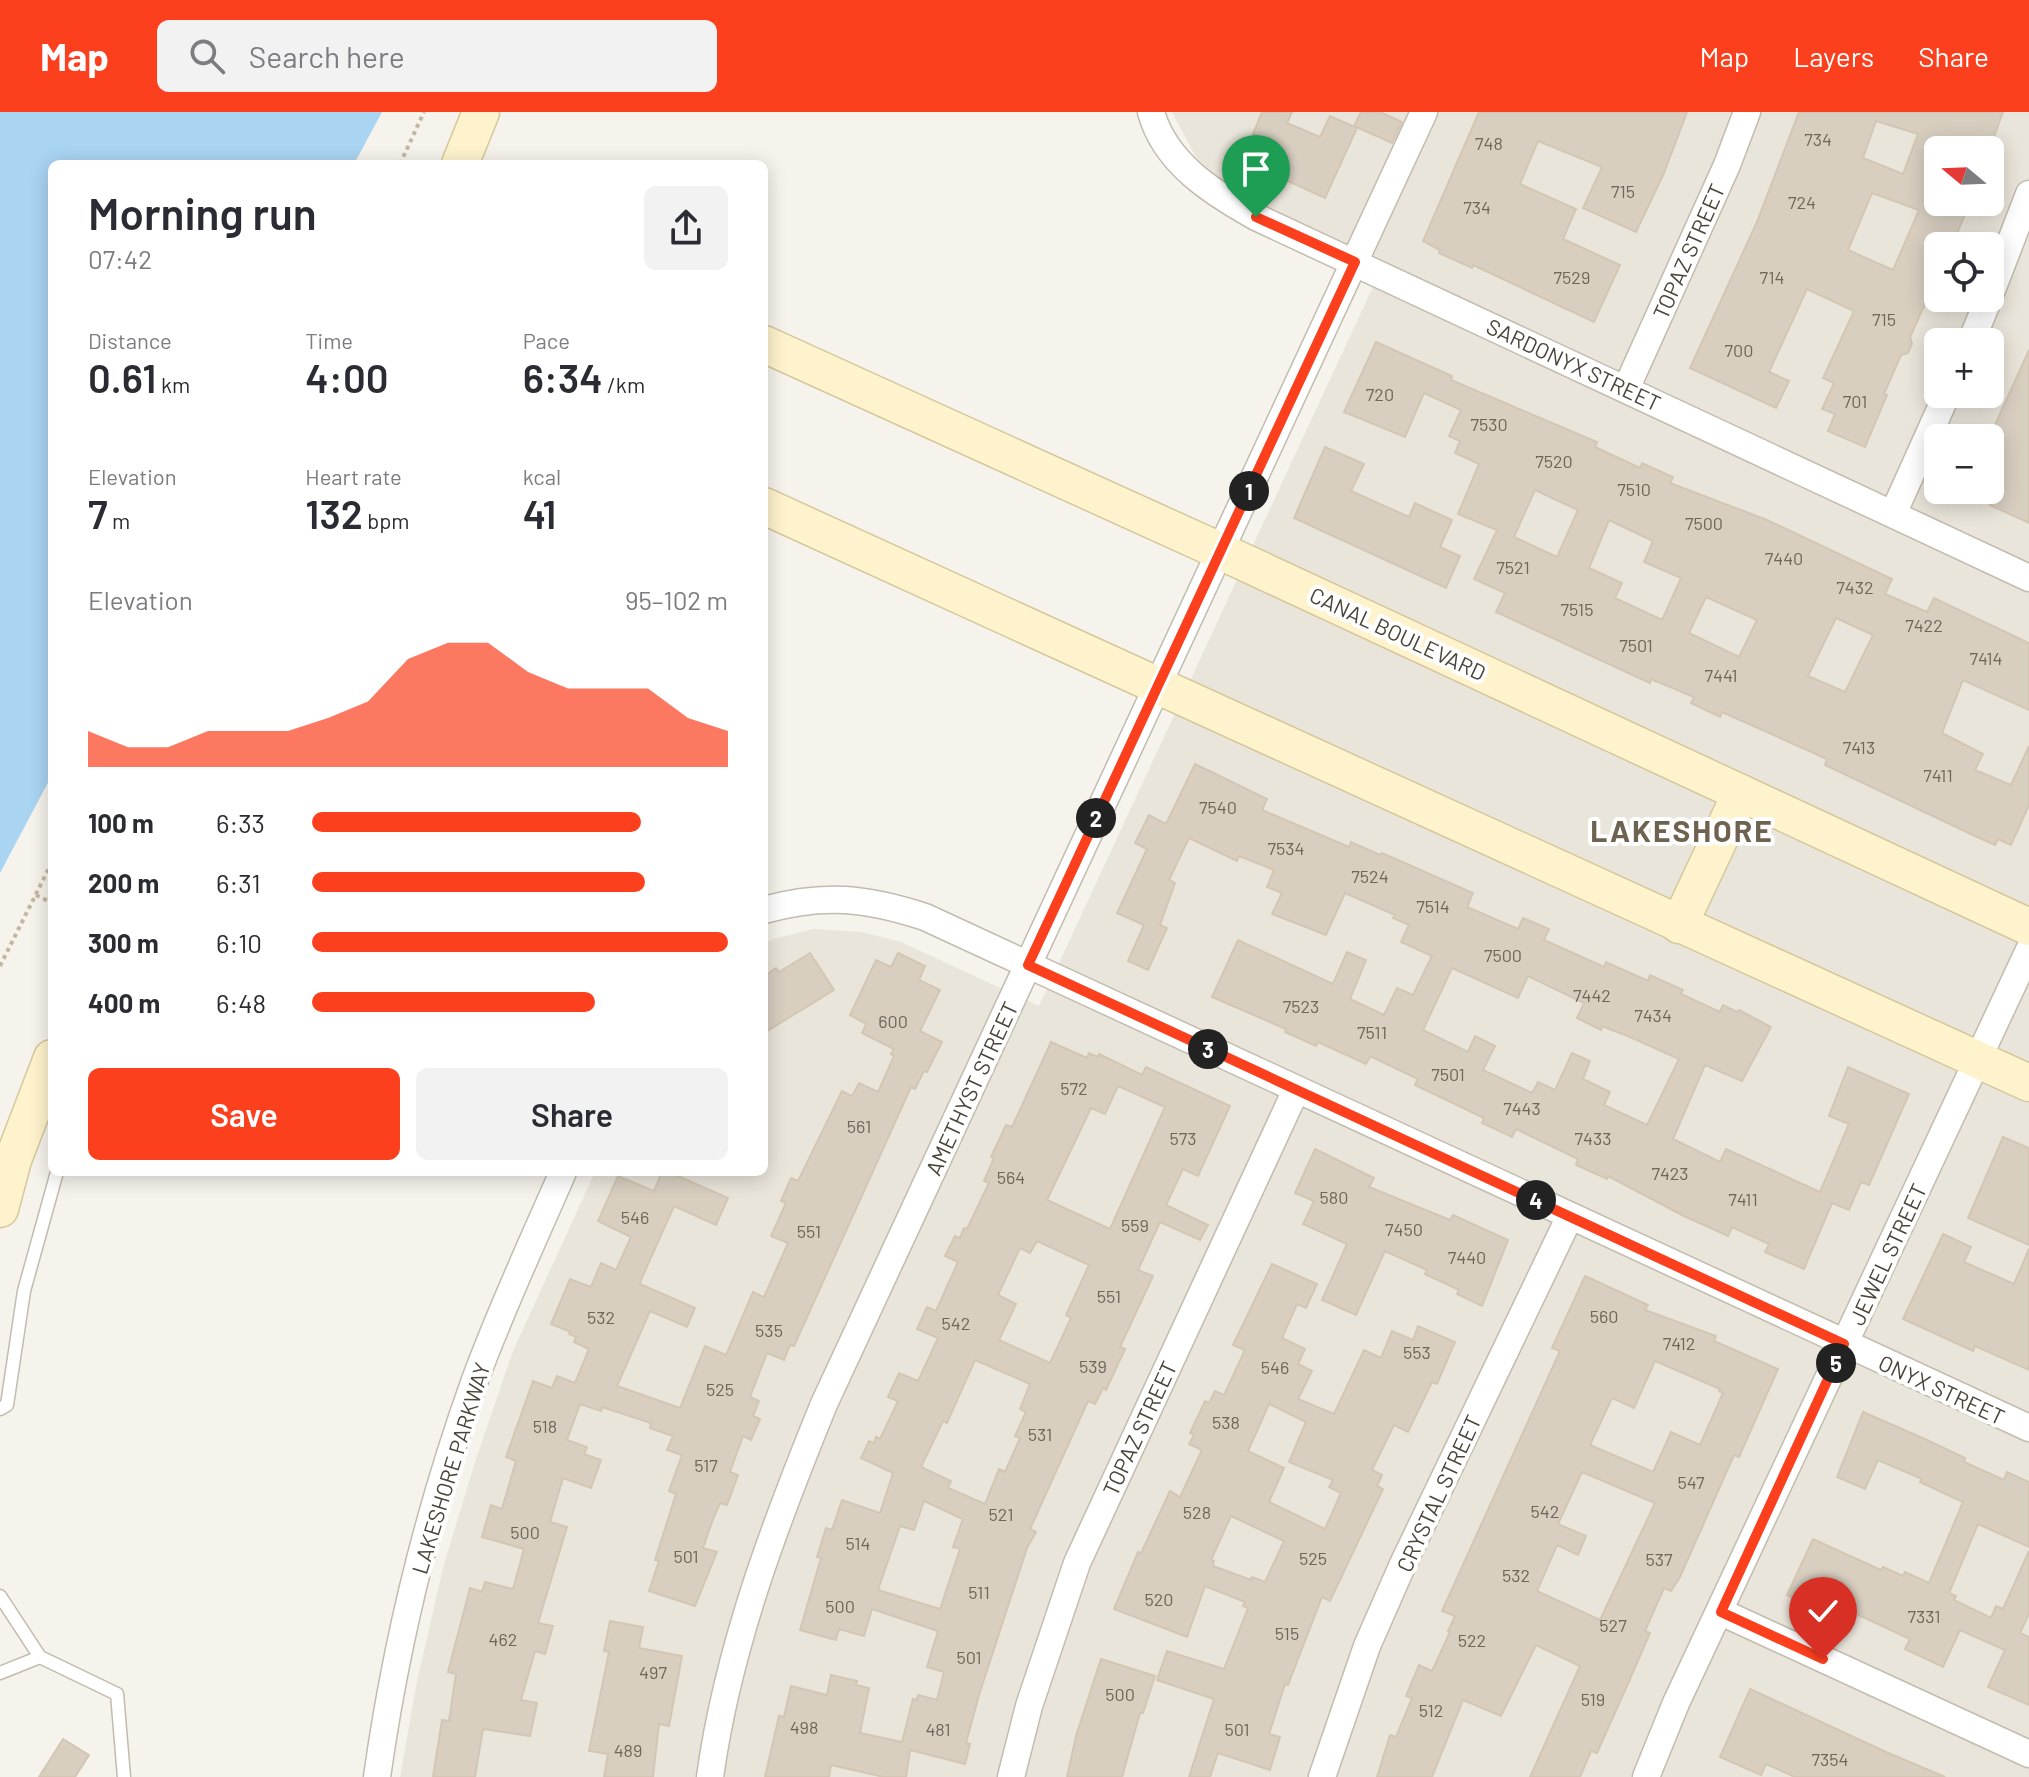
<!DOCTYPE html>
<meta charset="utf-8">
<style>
:root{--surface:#fff;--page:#f2f2f3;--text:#2b2b33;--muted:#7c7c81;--accent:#fc3f1d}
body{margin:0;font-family:Barlow,sans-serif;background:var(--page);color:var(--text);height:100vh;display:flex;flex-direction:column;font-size:30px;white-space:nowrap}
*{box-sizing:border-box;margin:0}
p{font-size:26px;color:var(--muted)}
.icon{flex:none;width:44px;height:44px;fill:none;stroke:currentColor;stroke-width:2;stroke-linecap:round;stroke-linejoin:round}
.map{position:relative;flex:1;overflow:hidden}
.sheet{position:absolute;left:48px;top:48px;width:720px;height:1016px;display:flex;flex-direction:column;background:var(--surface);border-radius:12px;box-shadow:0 4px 20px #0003}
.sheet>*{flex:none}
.needle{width:52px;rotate:289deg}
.controls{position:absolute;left:1924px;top:24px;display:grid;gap:16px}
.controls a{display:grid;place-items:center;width:80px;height:80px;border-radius:12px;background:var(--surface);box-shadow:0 4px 20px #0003;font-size:40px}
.pin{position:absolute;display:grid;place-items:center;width:68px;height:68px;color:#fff;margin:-82px -34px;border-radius:50% 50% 50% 0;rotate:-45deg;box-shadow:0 0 8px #0007}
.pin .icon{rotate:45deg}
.km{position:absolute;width:40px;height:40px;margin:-20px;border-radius:50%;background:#222;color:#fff;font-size:22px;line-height:40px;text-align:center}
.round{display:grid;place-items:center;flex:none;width:84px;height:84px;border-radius:12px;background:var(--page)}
.headline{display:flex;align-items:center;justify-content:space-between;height:136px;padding:0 40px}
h1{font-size:44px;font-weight:600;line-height:60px}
.stats{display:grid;grid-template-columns:repeat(3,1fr);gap:12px;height:136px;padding:8px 40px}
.stats div{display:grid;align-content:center}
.stats b{font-size:40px;font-weight:600}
.stats small{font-size:22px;font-weight:400}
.stats p{font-size:22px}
.chart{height:224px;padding:16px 40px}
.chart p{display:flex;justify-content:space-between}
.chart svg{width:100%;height:144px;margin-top:8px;fill:var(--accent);opacity:.7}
.primary-button{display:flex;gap:16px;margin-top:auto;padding:16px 40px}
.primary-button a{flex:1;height:92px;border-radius:12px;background:var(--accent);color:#fff;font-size:32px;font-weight:600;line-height:92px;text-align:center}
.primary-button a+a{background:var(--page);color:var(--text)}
ul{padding:0 40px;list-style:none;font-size:26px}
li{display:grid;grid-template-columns:128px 96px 1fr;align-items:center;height:60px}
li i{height:20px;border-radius:10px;background:var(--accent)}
header{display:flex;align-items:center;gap:48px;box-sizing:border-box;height:112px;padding:0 40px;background:var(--accent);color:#fff}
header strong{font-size:38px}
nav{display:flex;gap:44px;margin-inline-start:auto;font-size:28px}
.search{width:560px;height:72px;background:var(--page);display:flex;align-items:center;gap:20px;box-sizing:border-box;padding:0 28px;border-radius:12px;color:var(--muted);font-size:30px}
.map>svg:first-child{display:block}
.residential{fill:#eae5da;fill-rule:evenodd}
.water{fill:#a9d4f2}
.building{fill:#d8cfc1;stroke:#d3c7b4;stroke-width:2;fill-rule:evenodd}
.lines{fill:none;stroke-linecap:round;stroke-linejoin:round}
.lane-casing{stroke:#c2bbae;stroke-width:15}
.street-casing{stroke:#c2bbae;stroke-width:29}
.secondary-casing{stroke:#d6c79b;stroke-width:39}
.path{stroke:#c4b79f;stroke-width:4;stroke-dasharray:4 4;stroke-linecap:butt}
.lane{stroke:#fff;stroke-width:12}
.street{stroke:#fff;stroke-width:26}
.secondary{stroke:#fff3cd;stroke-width:36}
.route-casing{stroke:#fff;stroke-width:16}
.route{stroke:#fc3f1d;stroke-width:10}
.labels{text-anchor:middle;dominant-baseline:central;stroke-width:8;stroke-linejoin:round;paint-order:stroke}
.number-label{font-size:18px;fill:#6e675b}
.street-label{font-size:22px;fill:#4b4439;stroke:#fff}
.district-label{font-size:30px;font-weight:bold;letter-spacing:2px;fill:#6e6250;stroke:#fff}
</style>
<header>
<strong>Map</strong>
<div class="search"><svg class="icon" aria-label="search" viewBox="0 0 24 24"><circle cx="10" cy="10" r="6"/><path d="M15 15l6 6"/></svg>Search here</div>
<nav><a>Map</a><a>Layers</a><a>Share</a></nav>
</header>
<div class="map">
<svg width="2029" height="1665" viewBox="0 0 2029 1665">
<rect width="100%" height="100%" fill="#f6f3ec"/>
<path class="residential" d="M1172,0H2029V1665H400L417,1569L444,1452L476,1347L513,1239L595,1060H764V832L773,827L813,817L862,820L901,830L1039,894L1385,149L1229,76L1196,45ZM1938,38H1990V90H1938ZM1938,134H1990V186H1938ZM1938,230H1990V282H1938ZM1938,326H1990V378H1938Z"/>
<polygon class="water" points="0,0 382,0 354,52 52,52 52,663 0,761"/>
<g class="building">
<polygon points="1262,0 1292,0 1287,11 1320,25 1330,4 1357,16 1325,86 1259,56 1271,30 1253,22"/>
<polygon points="1361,0 1380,0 1402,10 1392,31 1354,14"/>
<polygon points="1479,0 1687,0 1664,61 1636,120 1583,96 1602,55 1538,29 1520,72 1576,97 1563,127 1620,153 1594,210 1473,153 1472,156 1439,141 1440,138 1423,129"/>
<path d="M1799,0H2003L1989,38H1970L1938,27V90H1970L1952,134H1938V163L1910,225L1912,232L1908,241L1901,243L1884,282L1887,283L1865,335L1828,319L1835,302L1822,297L1834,271L1823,266L1854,199L1807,177L1769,260L1789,269L1776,296L1690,256L1757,110ZM1876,9L1918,22L1903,62L1863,46ZM1872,81L1919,98L1893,158L1848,138Z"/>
<path d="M1376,230L1452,264L1451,268L1597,330L1595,335L1640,356L1642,351L1673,365L1670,371L1767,408L1892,467L1885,482L1927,500L1934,486L2029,531V598L1963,568L1942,621L1983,642L1975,658L2011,673L2029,634V693L2011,733L1998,727L1995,733L1975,724L1825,653L1827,647L1722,600L1720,605L1691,591L1694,585L1651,567L1650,571L1496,500L1505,481L1474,467L1497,418L1458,402L1479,352L1455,341L1460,329L1449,324L1461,298L1424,281L1405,325L1344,300ZM1535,378L1578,398L1557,445L1514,425ZM1609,408L1653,429L1644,450L1681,466L1662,508L1615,486L1622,471L1589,456ZM1706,485L1757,508L1739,545L1689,521ZM1836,506L1873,523L1845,580L1808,564Z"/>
<polygon points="2029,238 2029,411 1990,393 1990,324"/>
<polygon points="1325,335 1364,352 1351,379 1409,405 1415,391 1452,408 1440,435 1460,444 1446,476 1294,406"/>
<path d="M1195,652L1267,687L1262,698L1349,735L1351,730L1380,743L1382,741L1473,781L1467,795L1518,817L1523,806L1549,817L1544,828L1604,855L1606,850L1648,869L1650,863L1683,878L1681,882L1720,900L1723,893L1737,900L1739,898L1771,915L1742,969L1705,953L1673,1027L1720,1050L1726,1037L1820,1080L1849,1012L1829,1004L1848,955L1909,982L1869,1073L1861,1070L1849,1098L1832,1091L1804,1157L1765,1140L1769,1132L1732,1115L1728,1124L1684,1104L1608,1064L1607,1067L1576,1053L1578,1047L1516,1017L1512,1025L1482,1011L1484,1006L1415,973L1418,967L1370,944L1366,952L1318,930L1316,934L1285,920L1286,917L1212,885L1238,828L1333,872L1347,840L1366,848L1350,887L1384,903L1397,876L1413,883L1432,844L1401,830L1409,813L1393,806L1395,803L1345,781L1326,823L1272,802L1282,781L1267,775L1274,758L1239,744L1237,749L1189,726L1169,768L1175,771L1160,813L1167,816L1148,858L1128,849L1144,813L1117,801L1147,737L1135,731L1149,703L1166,712ZM1452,856L1518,886L1528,864L1584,891L1577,906L1601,918L1602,914L1630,925L1679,947L1647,1013L1604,993L1610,980L1583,967L1590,949L1572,941L1555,978L1538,970L1532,981L1483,958L1495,934L1475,924L1468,940L1423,918Z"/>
<polygon points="810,841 834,878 764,921 764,864 776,856 779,860"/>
<polygon points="898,841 925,854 919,868 940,878 920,919 942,930 927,960 924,959 915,977 911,975 794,1234 790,1233 784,1248 767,1241 750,1285 759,1289 753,1304 760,1307 751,1328 743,1324 730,1360 738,1363 727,1393 720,1391 713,1407 703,1436 717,1440 695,1494 649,1479 659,1449 655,1448 676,1382 669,1379 682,1343 667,1338 673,1324 650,1316 651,1311 602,1295 601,1299 580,1292 567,1328 587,1335 584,1342 601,1348 591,1376 563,1366 550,1410 567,1415 538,1511 553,1514 545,1542 535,1539 521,1588 537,1591 530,1624 483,1617 475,1665 433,1665 442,1608 449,1609 456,1562 448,1560 470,1476 482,1480 485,1470 513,1477 524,1437 482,1425 491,1393 502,1397 516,1349 506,1345 533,1269 552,1276 557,1264 575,1271 589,1237 574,1230 576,1225 569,1222 571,1220 551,1212 570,1167 591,1175 601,1151 616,1158 631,1125 598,1109 618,1064 654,1079 662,1060 669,1060 728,1086 716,1113 674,1094 641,1168 640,1172 695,1196 687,1215 650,1199 617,1274 680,1296 705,1234 726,1243 753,1180 764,1185 788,1131 771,1124 786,1091 781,1089 791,1066 798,1069 842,979 852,984 859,971 878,980 894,944 891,942 894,937 862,921 866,912 850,903 876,848 891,855"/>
<path d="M1051,930L1087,946L1089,941L1098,945L1099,942L1142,963L1146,955L1230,994L1198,1064L1183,1057L1166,1093L1208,1113L1200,1128L1160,1110L1138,1158L1153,1164L1120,1235L1125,1237L1106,1278L1103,1276L1095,1292L1088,1289L1030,1417L1036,1420L1027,1436L979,1583L966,1631L970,1632L965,1652L910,1638L906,1665H884L831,1653L829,1665H765L779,1604L784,1605L791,1574L827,1583L831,1563L857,1569L856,1573L869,1576L860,1621L902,1630L913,1587L917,1588L918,1583L937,1588L944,1560L927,1555L938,1519L872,1497L864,1524L839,1517L836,1528L800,1518L821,1446L817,1445L826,1416L832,1418L842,1388L880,1401L893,1361L861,1346L869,1329L874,1331L876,1325L880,1327L898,1289L888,1285L899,1261L918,1269L938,1226L917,1217L927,1195L936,1199L958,1150L945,1144L955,1124L960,1126L964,1116L967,1117L989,1071L984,1069L994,1046L991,1045L1006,1013L1012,1015ZM1118,974L1165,995L1110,1117L1047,1088L1091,996L1105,1002ZM1037,1129L1089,1153L1066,1203L1071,1206L1050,1251L999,1228L1016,1192L998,1183L1020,1136L1030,1141ZM975,1248L1030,1272L1020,1297L1026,1300L1015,1324L1020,1326L1005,1360L999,1357L985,1392L948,1376L951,1369L921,1355L943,1309L947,1311ZM924,1389L963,1407L953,1435L960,1437L940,1497L878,1478L900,1414L914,1418Z"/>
<polygon points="2003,1025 2029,1036 2029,1133 1968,1106"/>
<polygon points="1315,1037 1374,1066 1369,1075 1450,1108 1453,1103 1508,1128 1482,1194 1457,1182 1459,1178 1425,1162 1427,1158 1385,1139 1356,1203 1322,1188 1347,1132 1303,1112 1314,1089 1295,1081"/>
<polygon points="1943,1122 1971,1135 1964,1150 2014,1172 2029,1137 2029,1258 1975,1234 1973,1239 1903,1207"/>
<path d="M1272,1152L1317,1172L1306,1196L1297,1192L1282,1226L1305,1237L1298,1252L1312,1259L1298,1287L1334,1302L1364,1238L1381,1246L1392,1219L1413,1228L1418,1214L1455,1230L1437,1272L1432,1270L1408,1320L1394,1313L1372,1358L1382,1363L1377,1374L1383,1377L1330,1489L1322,1485L1288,1573L1285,1572L1269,1622L1280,1625L1270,1658L1218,1641L1210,1665H1189L1214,1587L1157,1568L1167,1539L1224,1557L1248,1496L1243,1494L1245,1490L1205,1474L1187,1525L1114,1497L1138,1440L1141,1441L1170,1379L1180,1385L1202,1338L1189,1332L1194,1323L1190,1321L1205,1289L1209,1291L1215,1279L1224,1283L1245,1238L1233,1233ZM1269,1292L1306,1310L1289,1350L1333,1368L1329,1375L1341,1381L1325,1417L1269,1390L1284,1356L1248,1339ZM1231,1404L1284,1429L1265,1470L1252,1465L1251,1468L1213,1454L1214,1449L1211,1448Z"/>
<path d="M1585,1164L1648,1193L1645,1198L1716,1224L1714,1229L1778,1257L1739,1345L1734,1343L1680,1465L1671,1479L1664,1476L1645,1519L1650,1521L1630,1567L1597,1641L1591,1639L1580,1665H1530L1580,1554L1536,1533L1501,1604L1463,1588L1432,1665H1377L1390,1623L1396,1625L1412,1586L1406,1584L1419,1553L1432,1559L1450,1520L1448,1519L1455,1504L1442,1499L1560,1239L1552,1236ZM1655,1249L1720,1277L1719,1279L1723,1281L1700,1333L1671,1320L1653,1360L1590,1333L1612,1286L1634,1296ZM1582,1360L1655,1391L1600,1508L1537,1479L1557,1433L1578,1443L1586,1424L1558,1412Z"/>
<polygon points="1863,1300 1927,1328 1965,1346 1964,1350 2004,1368 2007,1360 2029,1370 2029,1435 1978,1412 1949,1481 1956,1484 1954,1488 1991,1506 1996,1494 2003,1497 2029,1439 2029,1502 2020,1521 2029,1525 2029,1593 1988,1575 2005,1538 1960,1518 1943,1555 1905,1537 1910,1527 1848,1498 1843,1509 1787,1483 1813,1427 1881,1458 1883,1455 1903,1464 1905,1460 1929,1471 1963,1390 1920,1370 1922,1367 1878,1348 1865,1377 1837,1365"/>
<polygon points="610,1509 643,1515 639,1536 682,1544 669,1614 659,1612 653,1665 604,1665 608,1642 589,1639 609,1540 604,1539"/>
<polygon points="1101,1547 1155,1564 1143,1601 1140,1601 1122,1665 1067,1665 1076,1624"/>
<polygon points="1750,1577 1886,1640 1945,1665 1795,1665 1766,1652 1761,1663 1720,1645"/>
<polygon points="63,1627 89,1643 75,1665 39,1665"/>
</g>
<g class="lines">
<defs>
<g id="lane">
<polyline points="0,1297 7,1293 24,1179 57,1060"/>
<polyline points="0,1484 40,1545 117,1582 124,1665"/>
<polyline points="0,1561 40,1545"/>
</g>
<g id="street">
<path d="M1151,0C1165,51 1213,81 1256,105L2029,466"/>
<polyline points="1990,183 2029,82"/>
<polyline points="1971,230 1989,186"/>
<polyline points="1626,277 1727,53 1747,0"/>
<polyline points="1893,402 1947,282"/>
<path d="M764,798C824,781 867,786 925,805L2029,1316"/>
<polyline points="1721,1500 2029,1642"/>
<path d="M377,1665C396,1530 429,1396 475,1268C501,1197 533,1129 563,1060"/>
<path d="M710,1665C728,1535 775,1412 824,1292L1424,0"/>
<polyline points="1011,1665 1029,1594 1077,1451 1296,978"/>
<polyline points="1322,1665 1367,1534 1403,1452 1570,1104"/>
<polyline points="1646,1665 1676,1591 2029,838"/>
</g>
<g id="secondary">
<polyline points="460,52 481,0"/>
<polyline points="764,232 1220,439 2029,815"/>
<polyline points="764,394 2029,971"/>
<polyline points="1679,813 1741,681"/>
<polyline points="0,1097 13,1048 52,946"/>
</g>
</defs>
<use href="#lane" class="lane-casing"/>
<use href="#street" class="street-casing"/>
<use href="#secondary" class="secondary-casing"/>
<g class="path">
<polyline points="400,52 424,0"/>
<polyline points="36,783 52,791"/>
<polyline points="0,854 52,750"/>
</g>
<use href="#lane" class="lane"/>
<use href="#street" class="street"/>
<use href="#secondary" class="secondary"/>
</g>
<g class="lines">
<defs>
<polyline id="route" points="1256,105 1355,150 1028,853 1844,1232 1721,1500 1823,1547"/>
</defs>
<use href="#route" class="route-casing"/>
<use href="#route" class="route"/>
</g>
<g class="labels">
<g class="number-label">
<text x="1818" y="27">734</text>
<text x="1489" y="31">748</text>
<text x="1623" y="79">715</text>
<text x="1802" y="90">724</text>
<text x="1477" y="95">734</text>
<text x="1572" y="165">7529</text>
<text x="1772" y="165">714</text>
<text x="1884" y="207">715</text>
<text x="1739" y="238">700</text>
<text x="1380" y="282">720</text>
<text x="1855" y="289">701</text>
<text x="1489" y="312">7530</text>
<text x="1554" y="349">7520</text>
<text x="1634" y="377">7510</text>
<text x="1704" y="411">7500</text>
<text x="1784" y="446">7440</text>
<text x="1513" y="455">7521</text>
<text x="1855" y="475">7432</text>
<text x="1577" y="497">7515</text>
<text x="1924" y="513">7422</text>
<text x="1636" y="533">7501</text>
<text x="1986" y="546">7414</text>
<text x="1721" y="563">7441</text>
<text x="1859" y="635">7413</text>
<text x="1938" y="663">7411</text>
<text x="1218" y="695">7540</text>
<text x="1286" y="736">7534</text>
<text x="1370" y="764">7524</text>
<text x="1433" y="794">7514</text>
<text x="1503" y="843">7500</text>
<text x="1592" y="883">7442</text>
<text x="1301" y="894">7523</text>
<text x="1653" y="903">7434</text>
<text x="893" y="909">600</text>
<text x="1372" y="920">7511</text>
<text x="1448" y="962">7501</text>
<text x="1074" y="976">572</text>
<text x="1522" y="996">7443</text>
<text x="859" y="1014">561</text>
<text x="1183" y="1026">573</text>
<text x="1593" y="1026">7433</text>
<text x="1670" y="1061">7423</text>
<text x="1011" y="1065">564</text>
<text x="1334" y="1085">580</text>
<text x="1743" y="1087">7411</text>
<text x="635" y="1105">546</text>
<text x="1135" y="1113">559</text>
<text x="1404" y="1117">7450</text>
<text x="809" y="1119">551</text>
<text x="1467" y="1145">7440</text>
<text x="1109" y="1184">551</text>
<text x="1604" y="1204">560</text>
<text x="601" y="1205">532</text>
<text x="956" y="1211">542</text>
<text x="769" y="1218">535</text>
<text x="1679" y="1231">7412</text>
<text x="1417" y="1240">553</text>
<text x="1093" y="1254">539</text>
<text x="1275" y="1255">546</text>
<text x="720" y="1277">525</text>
<text x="1226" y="1310">538</text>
<text x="545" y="1314">518</text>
<text x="1040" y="1322">531</text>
<text x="706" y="1353">517</text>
<text x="1691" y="1370">547</text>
<text x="1545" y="1399">542</text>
<text x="1197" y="1400">528</text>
<text x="1001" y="1402">521</text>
<text x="525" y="1420">500</text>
<text x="858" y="1431">514</text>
<text x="686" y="1444">501</text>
<text x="1313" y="1446">525</text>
<text x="1659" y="1447">537</text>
<text x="1516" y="1463">532</text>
<text x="979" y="1480">511</text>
<text x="1159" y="1487">520</text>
<text x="840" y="1494">500</text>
<text x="1924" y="1504">7331</text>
<text x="1613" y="1513">527</text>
<text x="1287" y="1521">515</text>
<text x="503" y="1527">462</text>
<text x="1472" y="1528">522</text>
<text x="969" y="1545">501</text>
<text x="653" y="1560">497</text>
<text x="1120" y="1582">500</text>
<text x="1593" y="1587">519</text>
<text x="1431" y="1598">512</text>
<text x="804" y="1615">498</text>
<text x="938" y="1617">481</text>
<text x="1237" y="1617">501</text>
<text x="628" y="1638">489</text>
<text x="1830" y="1647">7354</text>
</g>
<g class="street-label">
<text transform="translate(1688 139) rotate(-66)">TOPAZ STREET</text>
<text transform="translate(1574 252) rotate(25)">SARDONYX STREET</text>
<text transform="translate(1398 521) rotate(25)">CANAL BOULEVARD</text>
<text transform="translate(971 976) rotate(-65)">AMETHYST STREET</text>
<text transform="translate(1887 1142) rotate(-65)">JEWEL STREET</text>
<text transform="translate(1942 1277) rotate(25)">ONYX STREET</text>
<text transform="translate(1139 1316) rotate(-65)">TOPAZ STREET</text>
<text transform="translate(450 1356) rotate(-73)">LAKESHORE PARKWAY</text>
<text transform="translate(1438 1381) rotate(-65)">CRYSTAL STREET</text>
</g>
<g class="district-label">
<text x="1682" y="718">LAKESHORE</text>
</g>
</g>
</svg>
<div class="controls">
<a><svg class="needle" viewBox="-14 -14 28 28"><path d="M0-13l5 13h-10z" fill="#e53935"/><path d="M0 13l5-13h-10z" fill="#7c7c81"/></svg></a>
<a><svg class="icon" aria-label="locate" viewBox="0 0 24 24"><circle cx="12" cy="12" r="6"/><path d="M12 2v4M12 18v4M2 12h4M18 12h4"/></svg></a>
<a>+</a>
<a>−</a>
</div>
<div class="pin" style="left:1256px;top:105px;background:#1e9e55"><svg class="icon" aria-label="arrive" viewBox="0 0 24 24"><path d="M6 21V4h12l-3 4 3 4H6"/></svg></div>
<div class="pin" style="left:1823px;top:1547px;background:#d93025"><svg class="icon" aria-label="check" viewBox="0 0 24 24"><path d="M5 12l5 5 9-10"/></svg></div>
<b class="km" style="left:1249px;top:379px">1</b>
<b class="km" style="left:1096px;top:706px">2</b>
<b class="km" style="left:1208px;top:937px">3</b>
<b class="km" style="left:1536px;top:1088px">4</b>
<b class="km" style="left:1836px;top:1251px">5</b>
<section class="sheet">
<div class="headline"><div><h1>Morning run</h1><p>07:42</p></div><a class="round"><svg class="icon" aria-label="share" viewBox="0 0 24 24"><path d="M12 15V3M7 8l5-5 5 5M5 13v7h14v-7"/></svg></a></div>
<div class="stats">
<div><p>Distance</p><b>0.61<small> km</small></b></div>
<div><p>Time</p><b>4:00</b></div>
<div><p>Pace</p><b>6:34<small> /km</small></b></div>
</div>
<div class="stats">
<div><p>Elevation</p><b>7<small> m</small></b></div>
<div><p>Heart rate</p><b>132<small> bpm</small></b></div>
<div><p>kcal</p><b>41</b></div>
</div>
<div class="chart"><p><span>Elevation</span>95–102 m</p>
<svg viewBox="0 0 160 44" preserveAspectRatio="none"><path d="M0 44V33L10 38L20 38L30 33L40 33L50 33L60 29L70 24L80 11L90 6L100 6L110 15L120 20L130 20L140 20L150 29L160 33V44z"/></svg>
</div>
<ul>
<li><b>100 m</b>6:33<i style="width:79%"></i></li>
<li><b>200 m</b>6:31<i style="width:80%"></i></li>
<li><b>300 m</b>6:10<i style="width:100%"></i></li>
<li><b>400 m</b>6:48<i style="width:68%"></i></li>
</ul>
<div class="primary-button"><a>Save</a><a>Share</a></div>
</section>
</div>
